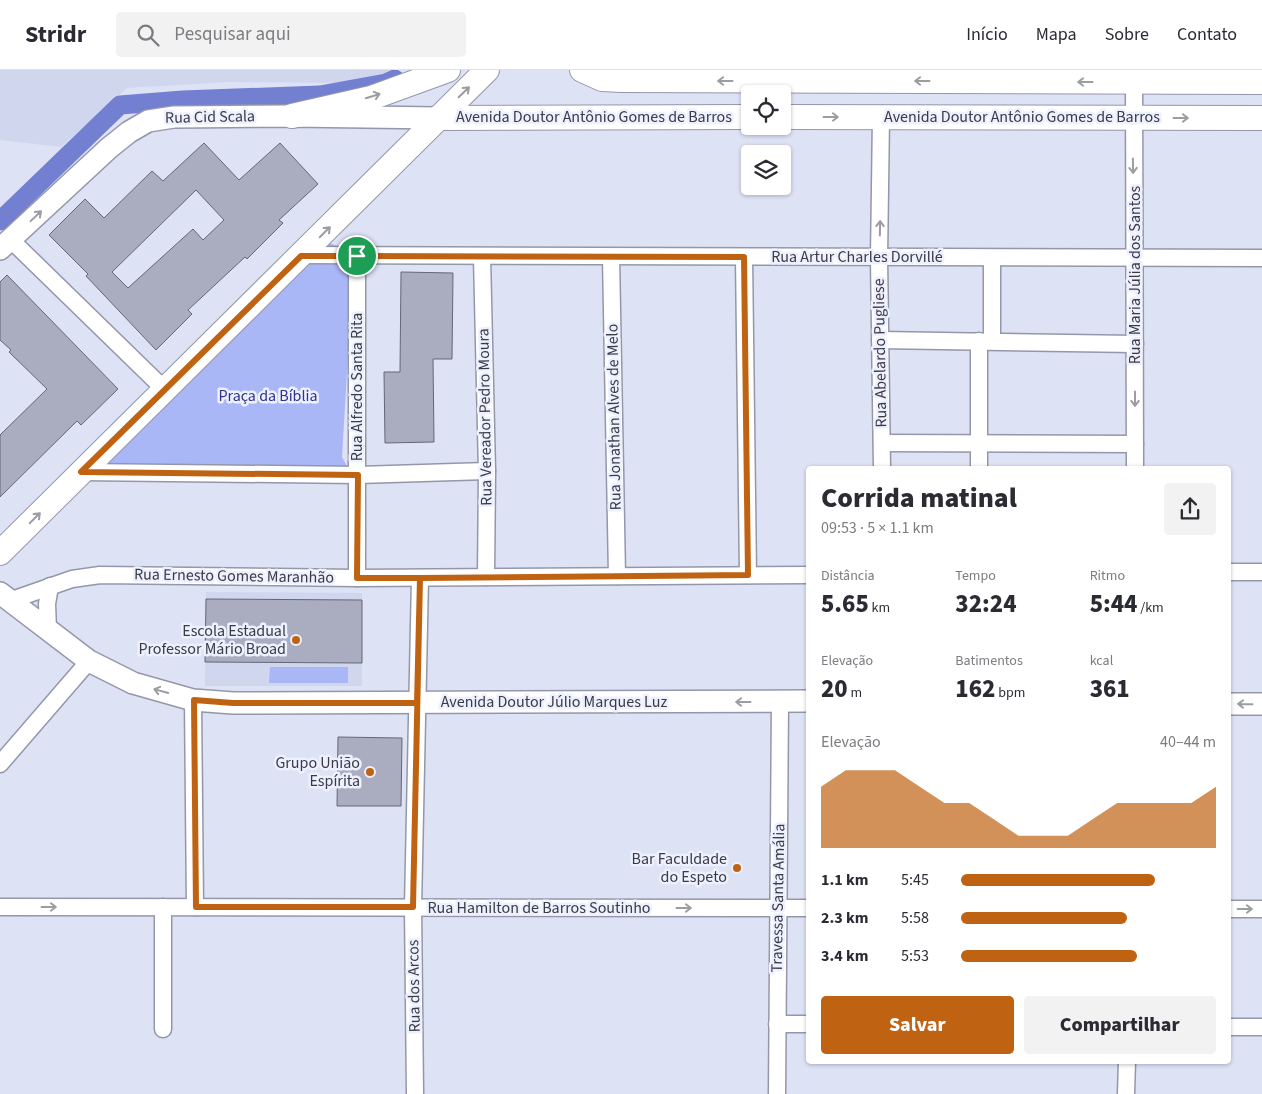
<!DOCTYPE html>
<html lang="pt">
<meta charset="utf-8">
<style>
:root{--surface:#fff;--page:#f2f2f3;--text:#2b2b33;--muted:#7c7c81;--line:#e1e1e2;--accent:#bf6312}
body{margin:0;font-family:"Source Sans 3",sans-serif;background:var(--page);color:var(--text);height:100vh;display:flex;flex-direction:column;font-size:19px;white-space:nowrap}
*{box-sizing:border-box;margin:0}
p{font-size:16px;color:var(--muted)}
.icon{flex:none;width:28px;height:28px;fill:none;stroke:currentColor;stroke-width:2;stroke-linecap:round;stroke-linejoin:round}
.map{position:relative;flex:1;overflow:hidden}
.sheet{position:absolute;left:806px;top:396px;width:425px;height:598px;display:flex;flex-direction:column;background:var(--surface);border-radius:5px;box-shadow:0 1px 4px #0004}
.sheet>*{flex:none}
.buttons{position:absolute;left:741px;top:15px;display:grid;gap:10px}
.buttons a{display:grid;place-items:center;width:50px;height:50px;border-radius:5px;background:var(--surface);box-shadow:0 1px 4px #0004;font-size:25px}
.pin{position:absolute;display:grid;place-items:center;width:42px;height:42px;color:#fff;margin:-21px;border:2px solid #fff;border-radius:50%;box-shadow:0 1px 5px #0007}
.round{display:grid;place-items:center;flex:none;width:52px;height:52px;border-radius:5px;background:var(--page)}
.summary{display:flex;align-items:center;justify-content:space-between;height:85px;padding:0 15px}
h1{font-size:28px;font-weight:800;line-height:38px}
.metrics{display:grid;grid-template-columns:repeat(3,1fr);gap:8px;height:85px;padding:5px 15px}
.metrics div{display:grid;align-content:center}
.metrics b{font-size:25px;font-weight:800}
.metrics small{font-size:14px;font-weight:400}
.metrics p{font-size:14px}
.chart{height:140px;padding:10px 15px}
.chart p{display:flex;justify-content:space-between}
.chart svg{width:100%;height:90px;margin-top:5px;fill:var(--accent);opacity:.7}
.button{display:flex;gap:10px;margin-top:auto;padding:10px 15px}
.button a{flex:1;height:58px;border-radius:5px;background:var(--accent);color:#fff;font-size:20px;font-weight:800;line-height:58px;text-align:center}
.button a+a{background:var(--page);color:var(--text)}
ul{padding:0 15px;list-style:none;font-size:16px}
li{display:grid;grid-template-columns:80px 60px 1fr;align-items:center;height:38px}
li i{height:12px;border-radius:6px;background:var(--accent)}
header{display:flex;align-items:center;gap:30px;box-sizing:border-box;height:70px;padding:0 25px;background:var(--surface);border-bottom:1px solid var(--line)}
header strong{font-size:24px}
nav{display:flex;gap:28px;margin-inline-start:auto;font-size:18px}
.search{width:350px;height:45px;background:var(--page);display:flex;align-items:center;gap:12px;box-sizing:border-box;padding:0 18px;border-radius:5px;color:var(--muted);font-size:19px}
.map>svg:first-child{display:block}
.built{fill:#d0d6ee}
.green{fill:#aab7f7}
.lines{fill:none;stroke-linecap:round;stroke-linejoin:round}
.canal{stroke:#737fd1;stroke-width:19}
.building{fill:#a9adbf;stroke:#636777;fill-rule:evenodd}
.minor-casing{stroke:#9497a9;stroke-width:19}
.tertiary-casing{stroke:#9497a9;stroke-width:24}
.secondary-casing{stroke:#9497a9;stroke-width:26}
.minor{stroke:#fff;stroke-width:16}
.tertiary{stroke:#fff;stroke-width:21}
.secondary{stroke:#fff;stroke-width:24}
.oneway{stroke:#9c9da1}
.route-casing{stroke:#fff;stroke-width:10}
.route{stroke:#bf6312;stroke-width:6}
.poi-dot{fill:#bf6312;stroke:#ecf0ff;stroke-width:2}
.labels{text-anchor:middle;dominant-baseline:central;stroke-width:5;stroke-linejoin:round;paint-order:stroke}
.street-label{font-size:16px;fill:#3a3b43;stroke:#ecf0ff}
.park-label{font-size:16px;fill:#303191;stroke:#ecf0ff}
.poi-label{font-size:16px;fill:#3a3b43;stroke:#ecf0ff;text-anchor:end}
</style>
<header>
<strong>Stridr</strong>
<div class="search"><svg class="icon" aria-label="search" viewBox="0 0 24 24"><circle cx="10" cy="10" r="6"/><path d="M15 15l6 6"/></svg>Pesquisar aqui</div>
<nav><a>Início</a><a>Mapa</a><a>Sobre</a><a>Contato</a></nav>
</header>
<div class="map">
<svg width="1262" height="1024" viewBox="0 0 1262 1024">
<rect width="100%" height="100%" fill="#dee2f5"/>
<g class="built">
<polygon points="0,0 400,0 354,13 228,12 127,18 61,77 0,70"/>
<polygon points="206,522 362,523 362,616 205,616"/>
</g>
<g class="green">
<polygon points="319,168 354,184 342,387 352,405 81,402"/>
<polygon points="270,597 348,597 348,613 269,613"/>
</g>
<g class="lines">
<polyline class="canal" points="0,151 120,35 183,30 320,25 386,13 395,9"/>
</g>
<g class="building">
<path d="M204,73L239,110L280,73L318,114L279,150L283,153L247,189L245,187L188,240L192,244L156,280L86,206L88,204L49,165L85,129L104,148L152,101L163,111ZM196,120L224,150L203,170L193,159L128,218L112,202Z"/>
<polygon points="401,202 453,203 452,289 433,289 434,372 385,373 384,302 400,302"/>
<polygon points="7,205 118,319 81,355 77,351 0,427 0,365 47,319 9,282 11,280 0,270 0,212"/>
<polygon points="206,529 362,530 362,593 205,592"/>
<polygon points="338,667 402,668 401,736 337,736"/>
</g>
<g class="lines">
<defs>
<g id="minor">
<polyline points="1134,2 1135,399"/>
<polyline points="881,47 879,188 882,399"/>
<polyline points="10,169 164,319"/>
<polyline points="301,185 1262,188"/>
<polyline points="357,186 357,508"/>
<polyline points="482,187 487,401 486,507"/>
<polyline points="611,187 617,506"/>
<polyline points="744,187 748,505"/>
<polyline points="992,188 992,271"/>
<polyline points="880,270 1135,274"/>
<polyline points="882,373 1135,374"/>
<polyline points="979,399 979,271"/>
<polyline points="81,402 358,405 487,401"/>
<polyline points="1229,502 1262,502"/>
<polyline points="9,531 72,509 100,505 357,508 809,505"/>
<polyline points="48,560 47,534 50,516"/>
<polyline points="193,630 195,837"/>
<polyline points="0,694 89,591"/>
<polyline points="0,837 809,838"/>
<polyline points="1229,839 1262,839"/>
<polyline points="777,954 809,954"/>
<polyline points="1229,957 1262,957"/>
<polyline points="163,959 163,837"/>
<polyline points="415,1024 413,837 420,508"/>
<polyline points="777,1024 780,631"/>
<polyline points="1126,1024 1127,991"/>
</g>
<g id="tertiary">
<polyline points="0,179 109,78 129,62 148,51 174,47 292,46 438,48"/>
<polyline points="0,523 89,591 133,613 193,630 233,633 809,631"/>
<polyline points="1229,634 1262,634"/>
</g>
<g id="secondary">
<polyline points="582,0 602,9 621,10 1262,12"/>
<polyline points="292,46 371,28 448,0"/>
<polyline points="782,47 1262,48"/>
<polyline points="438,48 750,47"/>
<polyline points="0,483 487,0"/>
</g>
</defs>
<use href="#minor" class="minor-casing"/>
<use href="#tertiary" class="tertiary-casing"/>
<use href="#secondary" class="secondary-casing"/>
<use href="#minor" class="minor"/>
<use href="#tertiary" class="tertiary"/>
<use href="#secondary" class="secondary"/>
</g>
<defs><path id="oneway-shaft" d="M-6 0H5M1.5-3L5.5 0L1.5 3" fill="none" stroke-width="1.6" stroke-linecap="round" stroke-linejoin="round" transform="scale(1.25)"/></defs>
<g class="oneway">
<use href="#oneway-shaft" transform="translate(725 11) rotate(-180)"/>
<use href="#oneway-shaft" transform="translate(922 11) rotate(-180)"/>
<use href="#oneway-shaft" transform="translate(1085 12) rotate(-180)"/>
<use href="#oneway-shaft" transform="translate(464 22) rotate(-44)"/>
<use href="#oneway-shaft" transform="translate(373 26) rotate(-17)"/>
<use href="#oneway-shaft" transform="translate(831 47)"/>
<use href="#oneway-shaft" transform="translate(1181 48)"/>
<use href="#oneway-shaft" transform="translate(1133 96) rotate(89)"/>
<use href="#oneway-shaft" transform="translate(36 146) rotate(-43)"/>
<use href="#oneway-shaft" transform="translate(880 158) rotate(-89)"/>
<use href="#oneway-shaft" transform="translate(325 162) rotate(-45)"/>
<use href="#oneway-shaft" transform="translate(1135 329) rotate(90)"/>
<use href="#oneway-shaft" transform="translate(35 448) rotate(-45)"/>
<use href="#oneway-shaft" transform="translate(161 621) rotate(-165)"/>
<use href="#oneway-shaft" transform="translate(743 632) rotate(180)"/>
<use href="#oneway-shaft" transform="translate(1245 634) rotate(-179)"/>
<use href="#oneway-shaft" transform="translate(49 837)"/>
<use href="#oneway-shaft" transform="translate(684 838)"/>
<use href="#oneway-shaft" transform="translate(1245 839)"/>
</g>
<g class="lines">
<defs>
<polyline id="route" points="357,186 301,186 81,402 358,405 357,508 420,508 413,837 196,837 194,630 233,633 417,633 420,508 748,505 744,187 357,186"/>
</defs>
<use href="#route" class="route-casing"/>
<use href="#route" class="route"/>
</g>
<g class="poi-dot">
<circle cx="296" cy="570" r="5"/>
<circle cx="370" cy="702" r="5"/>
<circle cx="737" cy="798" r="5"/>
</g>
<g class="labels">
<g class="street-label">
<text transform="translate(210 47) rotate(-1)">Rua Cid Scala</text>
<text x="594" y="47">Avenida Doutor Antônio Gomes de Barros</text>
<text x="1022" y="47">Avenida Doutor Antônio Gomes de Barros</text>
<text x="857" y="187">Rua Artur Charles Dorvillé</text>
<text transform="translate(1135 205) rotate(-90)">Rua Maria Júlia dos Santos</text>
<text transform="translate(880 283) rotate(-91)">Rua Abelardo Pugliese</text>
<text transform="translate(357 317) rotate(-90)">Rua Alfredo Santa Rita</text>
<text transform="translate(485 347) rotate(-91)">Rua Vereador Pedro Moura</text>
<text transform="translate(614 347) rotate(-91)">Rua Jonathan Alves de Melo</text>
<text transform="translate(234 506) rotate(1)">Rua Ernesto Gomes Maranhão</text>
<text x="554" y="632">Avenida Doutor Júlio Marques Luz</text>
<text transform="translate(778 828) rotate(-89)">Travessa Santa Amália</text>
<text x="539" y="838">Rua Hamilton de Barros Soutinho</text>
<text transform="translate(414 916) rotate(-91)">Rua dos Arcos</text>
</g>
<g class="park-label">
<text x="268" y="326">Praça da Bíblia</text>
</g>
<g class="poi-label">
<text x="286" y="561">Escola Estadual<tspan x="286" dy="18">Professor Mário Broad</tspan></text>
<text x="360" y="693">Grupo União<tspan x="360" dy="18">Espírita</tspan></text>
<text x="727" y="789">Bar Faculdade<tspan x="727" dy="18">do Espeto</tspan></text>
</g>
</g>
</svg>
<div class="buttons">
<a><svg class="icon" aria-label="locate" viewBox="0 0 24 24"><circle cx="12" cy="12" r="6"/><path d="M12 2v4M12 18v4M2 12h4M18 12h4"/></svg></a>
<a><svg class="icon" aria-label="layers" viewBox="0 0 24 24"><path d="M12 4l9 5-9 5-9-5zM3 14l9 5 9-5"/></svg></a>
</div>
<div class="pin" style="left:357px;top:186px;background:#1e9e55"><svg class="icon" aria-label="arrive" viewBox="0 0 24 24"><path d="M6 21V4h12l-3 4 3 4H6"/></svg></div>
<section class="sheet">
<div class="summary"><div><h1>Corrida matinal</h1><p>09:53 · 5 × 1.1 km</p></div><a class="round"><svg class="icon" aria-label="share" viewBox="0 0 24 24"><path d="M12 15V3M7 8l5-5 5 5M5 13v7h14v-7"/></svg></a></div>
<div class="metrics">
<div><p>Distância</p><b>5.65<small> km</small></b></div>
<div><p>Tempo</p><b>32:24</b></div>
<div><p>Ritmo</p><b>5:44<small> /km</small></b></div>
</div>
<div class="metrics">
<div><p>Elevação</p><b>20<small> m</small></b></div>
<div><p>Batimentos</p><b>162<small> bpm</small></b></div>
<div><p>kcal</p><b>361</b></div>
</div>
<div class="chart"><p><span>Elevação</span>40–44 m</p>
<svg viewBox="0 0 160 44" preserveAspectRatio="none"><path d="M0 44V14L10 6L20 6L30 6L40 14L50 22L60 22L70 30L80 38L90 38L100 38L110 30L120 22L130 22L140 22L150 22L160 14V44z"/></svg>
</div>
<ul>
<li><b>1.1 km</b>5:45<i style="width:76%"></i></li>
<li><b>2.3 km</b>5:58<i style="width:65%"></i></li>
<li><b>3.4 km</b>5:53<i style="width:69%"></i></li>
</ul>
<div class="button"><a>Salvar</a><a>Compartilhar</a></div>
</section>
</div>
